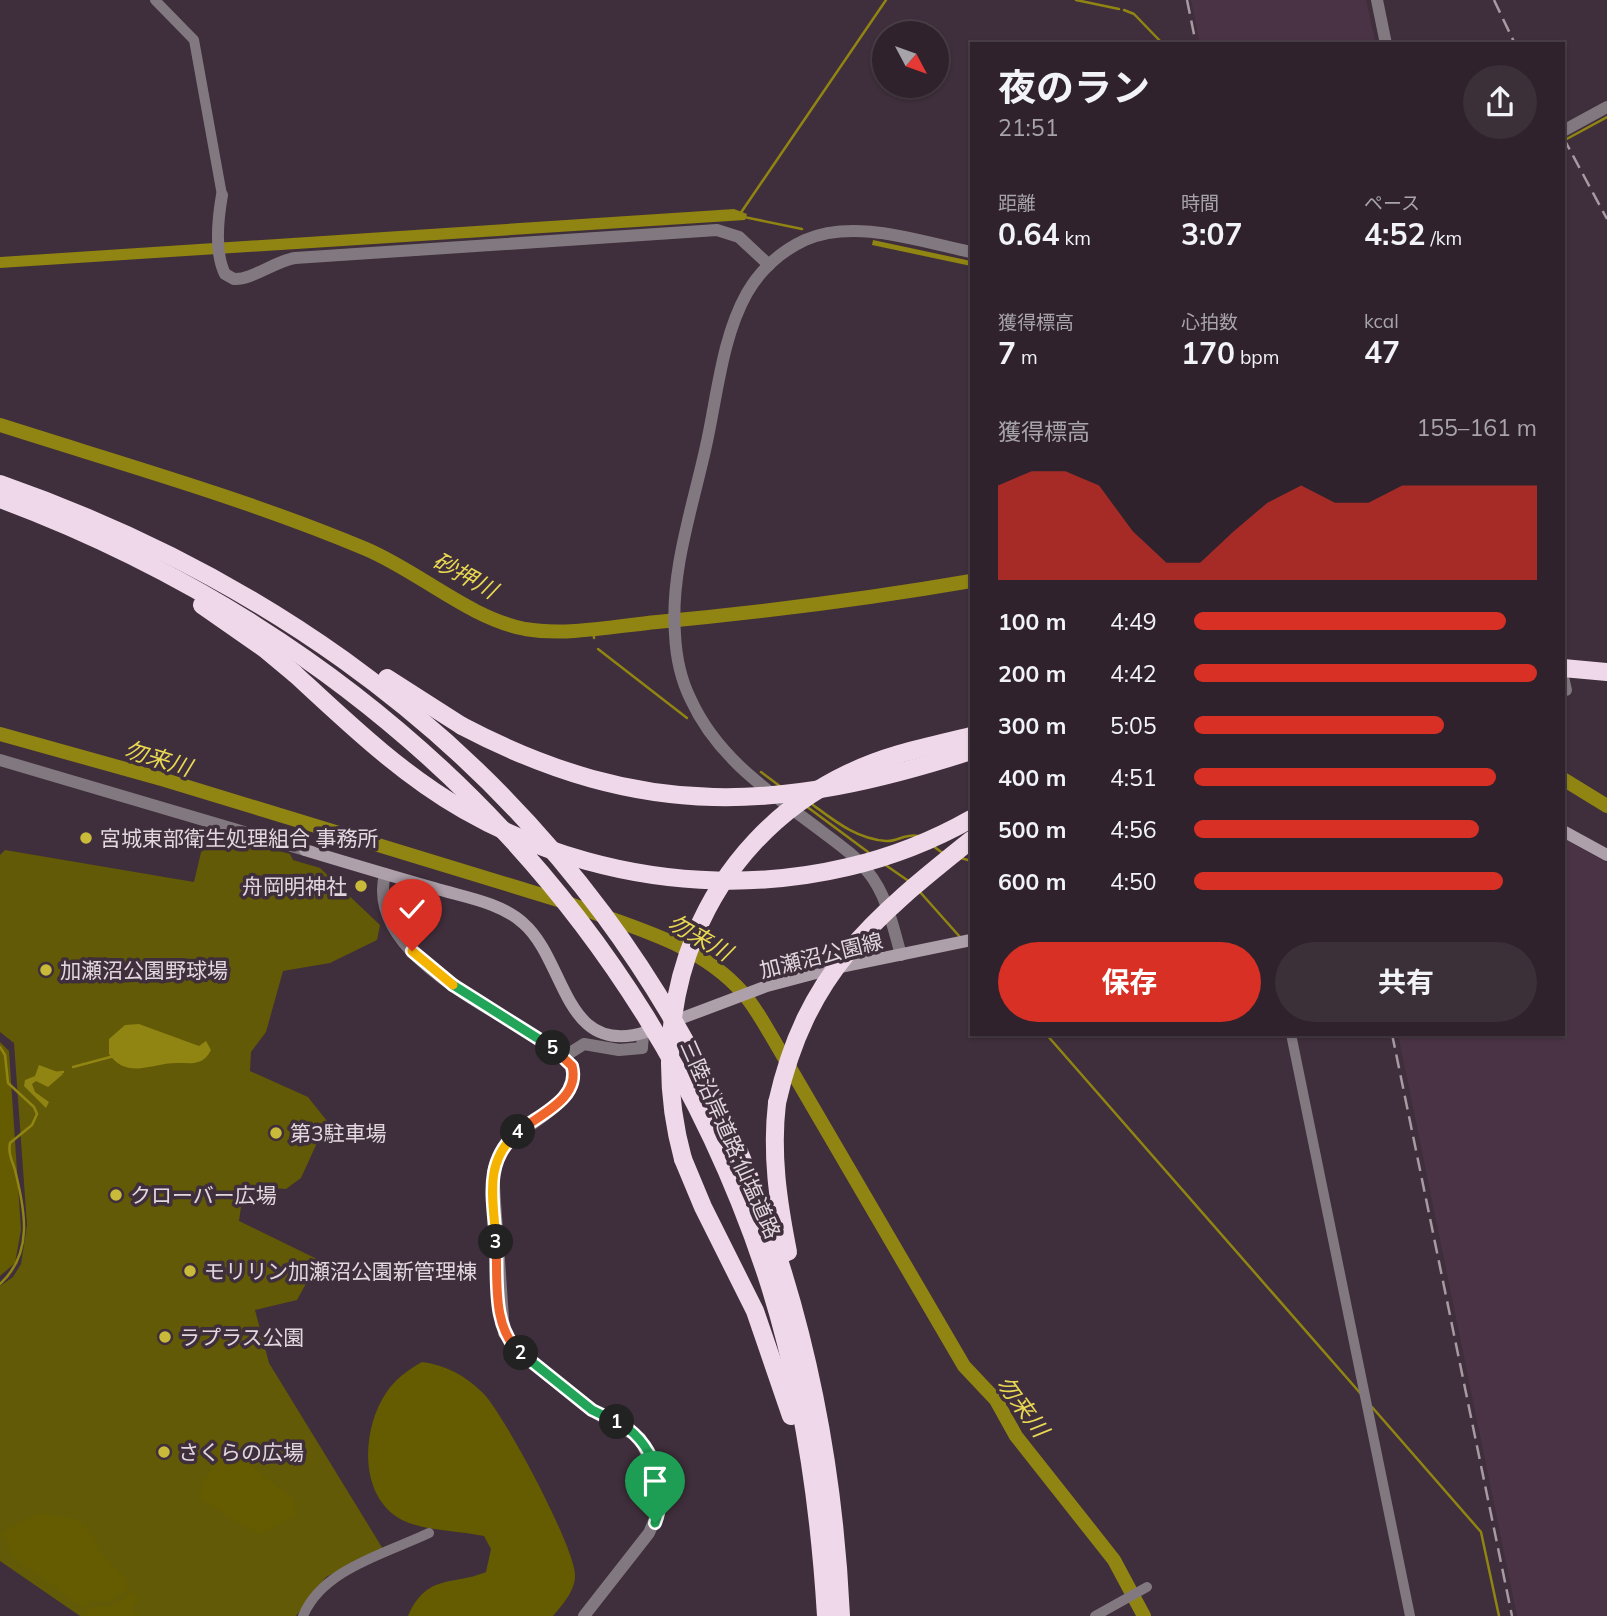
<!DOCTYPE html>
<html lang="ja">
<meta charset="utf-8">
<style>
:root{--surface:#2f222c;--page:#3b2f38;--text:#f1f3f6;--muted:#a7a4a9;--line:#4a3f48;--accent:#d93025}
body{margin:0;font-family:Mulish,"Noto Sans JP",sans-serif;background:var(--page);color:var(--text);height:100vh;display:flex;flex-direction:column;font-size:26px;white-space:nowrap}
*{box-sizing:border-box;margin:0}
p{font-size:23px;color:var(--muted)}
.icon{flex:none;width:38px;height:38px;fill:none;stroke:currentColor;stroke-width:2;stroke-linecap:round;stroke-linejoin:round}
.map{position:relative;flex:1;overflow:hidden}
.drawer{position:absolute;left:970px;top:42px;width:595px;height:994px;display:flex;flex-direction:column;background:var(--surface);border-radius:0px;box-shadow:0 2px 5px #0004,0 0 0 2px var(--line)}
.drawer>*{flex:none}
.needle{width:46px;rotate:131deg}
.fabs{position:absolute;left:872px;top:21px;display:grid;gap:14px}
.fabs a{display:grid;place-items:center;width:77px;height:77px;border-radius:50%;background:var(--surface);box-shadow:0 2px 5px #0004,0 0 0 2px var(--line);font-size:35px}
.pin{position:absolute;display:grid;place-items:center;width:60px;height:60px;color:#fff;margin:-72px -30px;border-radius:50% 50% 50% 0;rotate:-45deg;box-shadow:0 0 7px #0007}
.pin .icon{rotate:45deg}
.km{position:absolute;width:35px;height:35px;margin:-18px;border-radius:50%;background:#222;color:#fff;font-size:19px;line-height:35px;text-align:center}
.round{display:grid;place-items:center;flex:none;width:74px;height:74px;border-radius:37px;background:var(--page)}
.head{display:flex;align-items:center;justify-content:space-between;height:119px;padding:0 28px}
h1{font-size:38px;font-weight:700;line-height:52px}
.metrics{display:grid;grid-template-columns:repeat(3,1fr);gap:10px;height:119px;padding:7px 28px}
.metrics div{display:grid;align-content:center}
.metrics b{font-size:30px;font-weight:700}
.metrics small{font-size:19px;font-weight:400}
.metrics p{font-size:19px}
.chart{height:196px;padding:14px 28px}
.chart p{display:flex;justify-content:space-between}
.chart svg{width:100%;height:126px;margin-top:7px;fill:var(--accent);opacity:.7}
.primary-button{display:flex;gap:14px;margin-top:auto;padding:14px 28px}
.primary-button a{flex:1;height:80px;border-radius:42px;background:var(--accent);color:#fff;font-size:28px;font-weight:700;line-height:80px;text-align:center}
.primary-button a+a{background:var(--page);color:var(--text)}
ul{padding:0 28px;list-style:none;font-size:23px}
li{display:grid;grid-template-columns:112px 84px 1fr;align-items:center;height:52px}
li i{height:18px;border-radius:9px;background:var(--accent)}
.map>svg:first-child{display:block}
.built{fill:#4a3345}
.green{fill:#625a06}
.forest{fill:#655c01}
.water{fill:#908412}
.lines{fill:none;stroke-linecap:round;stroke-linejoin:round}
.stream{stroke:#908412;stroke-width:2.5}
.river{stroke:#908412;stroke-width:14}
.minor{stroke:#827980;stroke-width:10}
.tertiary{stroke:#827980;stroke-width:12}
.secondary{stroke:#aea0ab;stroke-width:12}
.motorway{stroke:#efd8e9;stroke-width:18}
.rail{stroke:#a79aa3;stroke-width:2.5;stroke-dasharray:14 7;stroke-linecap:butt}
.motorway-bridge{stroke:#efd8e9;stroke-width:18}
.split-1-casing{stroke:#fff;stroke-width:14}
.split-2-casing{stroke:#fff;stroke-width:14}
.split-3-casing{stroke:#fff;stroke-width:14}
.split-4-casing{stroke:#fff;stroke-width:14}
.split-5-casing{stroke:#fff;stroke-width:14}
.split-6-casing{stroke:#fff;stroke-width:14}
.split-7-casing{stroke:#fff;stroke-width:14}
.split-1{stroke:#22a559;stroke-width:9}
.split-2{stroke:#22a559;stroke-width:9}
.split-3{stroke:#f0652b;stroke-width:9}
.split-4{stroke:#f5b400;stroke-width:9}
.split-5{stroke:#f0652b;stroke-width:9}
.split-6{stroke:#22a559;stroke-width:9}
.split-7{stroke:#f5b400;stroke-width:9}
.poi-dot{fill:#c9ba3a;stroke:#3f2e3b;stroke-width:2.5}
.labels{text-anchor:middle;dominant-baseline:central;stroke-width:7;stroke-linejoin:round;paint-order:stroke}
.poi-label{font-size:21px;fill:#e2d7df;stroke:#3f2e3b;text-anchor:start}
.street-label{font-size:21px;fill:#e2d7df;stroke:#3f2e3b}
.water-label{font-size:23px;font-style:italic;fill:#e8d852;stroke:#3f2e3b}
</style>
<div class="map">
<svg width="1607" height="1616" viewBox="0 0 1607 1616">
<rect width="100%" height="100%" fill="#3f2e3b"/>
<g class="built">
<polygon points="1191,0 1366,0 1376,44 1200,44"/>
<polygon points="1563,838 1607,863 1607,1616 1517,1616 1398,1034 1563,1034"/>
</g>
<polygon class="green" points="206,831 290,854 293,860 320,868 380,925 377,940 330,963 283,971 266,1032 251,1052 250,1071 308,1097 327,1121 301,1178 286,1189 244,1186 239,1221 319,1260 297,1300 255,1310 269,1363 383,1549 326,1577 296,1616 80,1616 0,1561 0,1286 13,1277 21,1264 27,1225 14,1043 0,1032 0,855 5,850 194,882"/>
<g class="forest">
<polygon points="0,1042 9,1051 21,1230 15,1263 0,1276"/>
<path d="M422,1362C446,1365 466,1376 483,1393C505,1416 573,1544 575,1574C576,1590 562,1605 553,1616H408C427,1573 452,1586 486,1572L491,1549L484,1536C460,1531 431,1531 409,1523C358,1504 360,1432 386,1393C395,1379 408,1370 422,1362Z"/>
<polygon points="225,1443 293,1499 297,1515 260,1535 200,1499 203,1483"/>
<path d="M41,1514C74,1518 81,1516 99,1546L96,1549L124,1576L128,1588L111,1601H90L83,1607L11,1556L7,1539L0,1535L24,1520Z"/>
<polygon points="133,1591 138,1601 132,1609 142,1616 84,1616 90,1608 115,1605"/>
</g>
<g class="water">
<polygon points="734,209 747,214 745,220 0,268 0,257"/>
<polygon points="873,240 971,261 971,266 872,245"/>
<path d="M139,1024L199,1046L206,1041L211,1050C203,1066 192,1063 177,1063C152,1063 127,1080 109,1054V1039L125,1025Z"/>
<polygon points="39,1065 63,1074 48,1087 36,1081 32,1084 35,1092 49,1102 46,1108 24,1086 25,1080 35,1076"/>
</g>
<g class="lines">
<g class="stream">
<polyline points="1076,0 1119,9"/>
<polyline points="1124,10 1134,14 1163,44"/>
<polyline points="1563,141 1607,117"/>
<polyline points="740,214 886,0"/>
<polyline points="744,217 802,229"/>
<polyline points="593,628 594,638"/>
<polyline points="598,649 687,718"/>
<polyline points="761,772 781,787"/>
<path d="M813,805C836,822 857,839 886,841C897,842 906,833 918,836"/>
<polyline points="806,806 868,852"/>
<polyline points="933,846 944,854"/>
<polyline points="961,858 971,861"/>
<polyline points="884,864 910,882"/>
<polyline points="920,892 960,937"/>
<polyline points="1046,1034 1361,1394"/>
<path d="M0,1047L5,1055L8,1083L34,1107L37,1114L32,1125L10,1143C8,1154 12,1160 15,1170C25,1210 34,1253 0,1284"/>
<polyline points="73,1067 114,1056"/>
<polyline points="55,1073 63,1072"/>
<polyline points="1372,1407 1481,1532 1499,1616"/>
</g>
<g class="river">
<path d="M0,425C122,464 247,499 366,549C420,572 469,618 525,629C567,636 615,626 657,622C763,612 867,599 971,581"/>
<path d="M0,734L165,780L568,903C628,927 697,941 742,992C754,1005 763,1022 772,1037L964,1366L996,1400L1016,1436L1114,1560L1144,1616"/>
<polyline points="1563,779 1607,806"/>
</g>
<g class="minor">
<polyline points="155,0 194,40 222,195"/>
<polyline points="1291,1034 1410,1616"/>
<path d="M303,1616C322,1569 387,1553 429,1533"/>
<polyline points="1095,1616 1147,1587"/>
</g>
<g class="tertiary">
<polyline points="1377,0 1386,44"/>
<polyline points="1563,131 1607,107"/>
<path d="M222,195C218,218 214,252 225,274L234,279C252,280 275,261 295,258L717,230L739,237L769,265"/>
<polyline points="1563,677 1566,690"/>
<polyline points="0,760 305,850"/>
<path d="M385,874C364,959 510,1015 565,1056L574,1073C569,1119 503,1124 493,1172L504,1333L519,1352L592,1411L640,1438L661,1489V1505L649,1533L584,1616"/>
<path d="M901,955C893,927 887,895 868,872C855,855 837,843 820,830C771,793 718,759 691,700C681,680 676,656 675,634C670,572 693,506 706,446C717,397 722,337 747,293C760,270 781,251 805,240C856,218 920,242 971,252"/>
<polyline points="565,1056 584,1044 619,1050 642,1048 643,1033"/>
</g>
<g class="secondary">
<polyline points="1563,831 1607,855"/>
<path d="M305,850C348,863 391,876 434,888C463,897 500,902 523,923C567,961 563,1058 646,1032"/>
<polyline points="682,1018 767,986 835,968 971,940"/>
</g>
<g class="motorway">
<path d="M0,484C512,663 816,1074 841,1616"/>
<path d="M0,499C360,633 644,905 766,1274C802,1384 819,1500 826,1616"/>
<polyline points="202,605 265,649 295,674"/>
<polyline points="1563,668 1607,672"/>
<polyline points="387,678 462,726"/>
<path d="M777,1103C771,1155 778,1201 788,1252"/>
<polyline points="683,1159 703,1207 755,1311 791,1416"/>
</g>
<g class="rail">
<polyline points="1187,0 1196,44"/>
<polyline points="1494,0 1515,44"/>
<polyline points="1563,137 1607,219"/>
<polyline points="1392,1034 1512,1616"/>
</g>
<g class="motorway-bridge">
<path d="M295,674C348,723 401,774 464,810C617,898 816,907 971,819"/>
<path d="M462,726C643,821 782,812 971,751"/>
<path d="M777,1103C806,973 872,919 971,840"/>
<path d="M683,1159C641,1006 702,843 849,773C888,754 930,746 971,736"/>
</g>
</g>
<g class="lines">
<defs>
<path id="split-1" d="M617,1422C652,1439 669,1487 655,1523"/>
<polyline id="split-2" points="521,1353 592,1410 617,1422"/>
<path id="split-3" d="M496,1242C498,1278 491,1329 521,1353"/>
<path id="split-4" d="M496,1242C494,1201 482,1162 518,1132"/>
<path id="split-5" d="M518,1132C538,1115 581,1099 572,1066L553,1048"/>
<polyline id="split-6" points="453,985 553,1048"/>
<polyline id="split-7" points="412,951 453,985"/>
</defs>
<use href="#split-1" class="split-1-casing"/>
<use href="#split-2" class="split-2-casing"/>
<use href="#split-3" class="split-3-casing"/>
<use href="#split-4" class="split-4-casing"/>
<use href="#split-5" class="split-5-casing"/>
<use href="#split-6" class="split-6-casing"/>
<use href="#split-7" class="split-7-casing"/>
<use href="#split-1" class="split-1"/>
<use href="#split-2" class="split-2"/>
<use href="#split-3" class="split-3"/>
<use href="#split-4" class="split-4"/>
<use href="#split-5" class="split-5"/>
<use href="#split-6" class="split-6"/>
<use href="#split-7" class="split-7"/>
</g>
<g class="poi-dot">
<circle cx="86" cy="838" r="7"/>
<circle cx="361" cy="886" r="7"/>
<circle cx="46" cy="970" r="7"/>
<circle cx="276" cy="1133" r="7"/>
<circle cx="116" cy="1195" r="7"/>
<circle cx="190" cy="1271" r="7"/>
<circle cx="165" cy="1337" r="7"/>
<circle cx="164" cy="1452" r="7"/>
</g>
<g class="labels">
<g class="poi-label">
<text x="100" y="838">宮城東部衛生処理組合 事務所</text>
<text x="347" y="886" text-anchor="end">舟岡明神社</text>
<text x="60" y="970">加瀬沼公園野球場</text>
<text x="290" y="1133">第3駐車場</text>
<text x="130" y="1195">クローバー広場</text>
<text x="204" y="1271">モリリン加瀬沼公園新管理棟</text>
<text x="179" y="1337">ラプラス公園</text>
<text x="178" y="1452">さくらの広場</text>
</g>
<g class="street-label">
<text transform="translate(821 955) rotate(-14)">加瀬沼公園線</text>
<text transform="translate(731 1139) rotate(66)">三陸沿岸道路;仙塩道路</text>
</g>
<g class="water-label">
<text transform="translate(465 575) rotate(29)">砂押川</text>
<text transform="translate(158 758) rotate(17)">勿来川</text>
<text transform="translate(700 937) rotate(30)">勿来川</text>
<text transform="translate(1023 1406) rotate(54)">勿来川</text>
</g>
</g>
</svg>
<div class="fabs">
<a><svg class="needle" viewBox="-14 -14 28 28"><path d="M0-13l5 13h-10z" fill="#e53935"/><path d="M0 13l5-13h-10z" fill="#a7a4a9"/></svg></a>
</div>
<div class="pin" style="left:655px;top:1523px;background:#1e9e55"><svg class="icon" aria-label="arrive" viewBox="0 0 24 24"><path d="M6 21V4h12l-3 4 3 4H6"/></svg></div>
<div class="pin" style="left:412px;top:951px;background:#d93025"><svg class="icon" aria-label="check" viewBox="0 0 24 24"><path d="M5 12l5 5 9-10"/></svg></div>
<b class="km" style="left:617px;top:1422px">1</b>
<b class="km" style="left:521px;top:1353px">2</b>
<b class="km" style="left:496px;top:1242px">3</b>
<b class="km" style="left:518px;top:1132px">4</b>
<b class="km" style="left:553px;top:1048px">5</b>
<section class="drawer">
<div class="head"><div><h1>夜のラン</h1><p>21:51</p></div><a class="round"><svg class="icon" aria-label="share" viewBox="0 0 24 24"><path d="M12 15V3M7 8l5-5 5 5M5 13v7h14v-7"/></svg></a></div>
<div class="metrics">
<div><p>距離</p><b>0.64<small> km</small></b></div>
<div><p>時間</p><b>3:07</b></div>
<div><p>ペース</p><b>4:52<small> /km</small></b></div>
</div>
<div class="metrics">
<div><p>獲得標高</p><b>7<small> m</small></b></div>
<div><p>心拍数</p><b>170<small> bpm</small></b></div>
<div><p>kcal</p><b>47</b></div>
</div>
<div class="chart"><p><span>獲得標高</span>155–161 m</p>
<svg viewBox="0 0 160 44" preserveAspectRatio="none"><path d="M0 44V11L10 6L20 6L30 11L40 27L50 38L60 38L70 27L80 17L90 11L100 17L110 17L120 11L130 11L140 11L150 11L160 11V44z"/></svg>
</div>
<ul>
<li><b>100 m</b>4:49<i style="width:91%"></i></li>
<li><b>200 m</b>4:42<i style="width:100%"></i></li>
<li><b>300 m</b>5:05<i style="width:73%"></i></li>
<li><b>400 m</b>4:51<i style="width:88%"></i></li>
<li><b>500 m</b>4:56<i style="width:83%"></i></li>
<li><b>600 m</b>4:50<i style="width:90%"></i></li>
</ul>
<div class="primary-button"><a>保存</a><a>共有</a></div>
</section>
</div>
